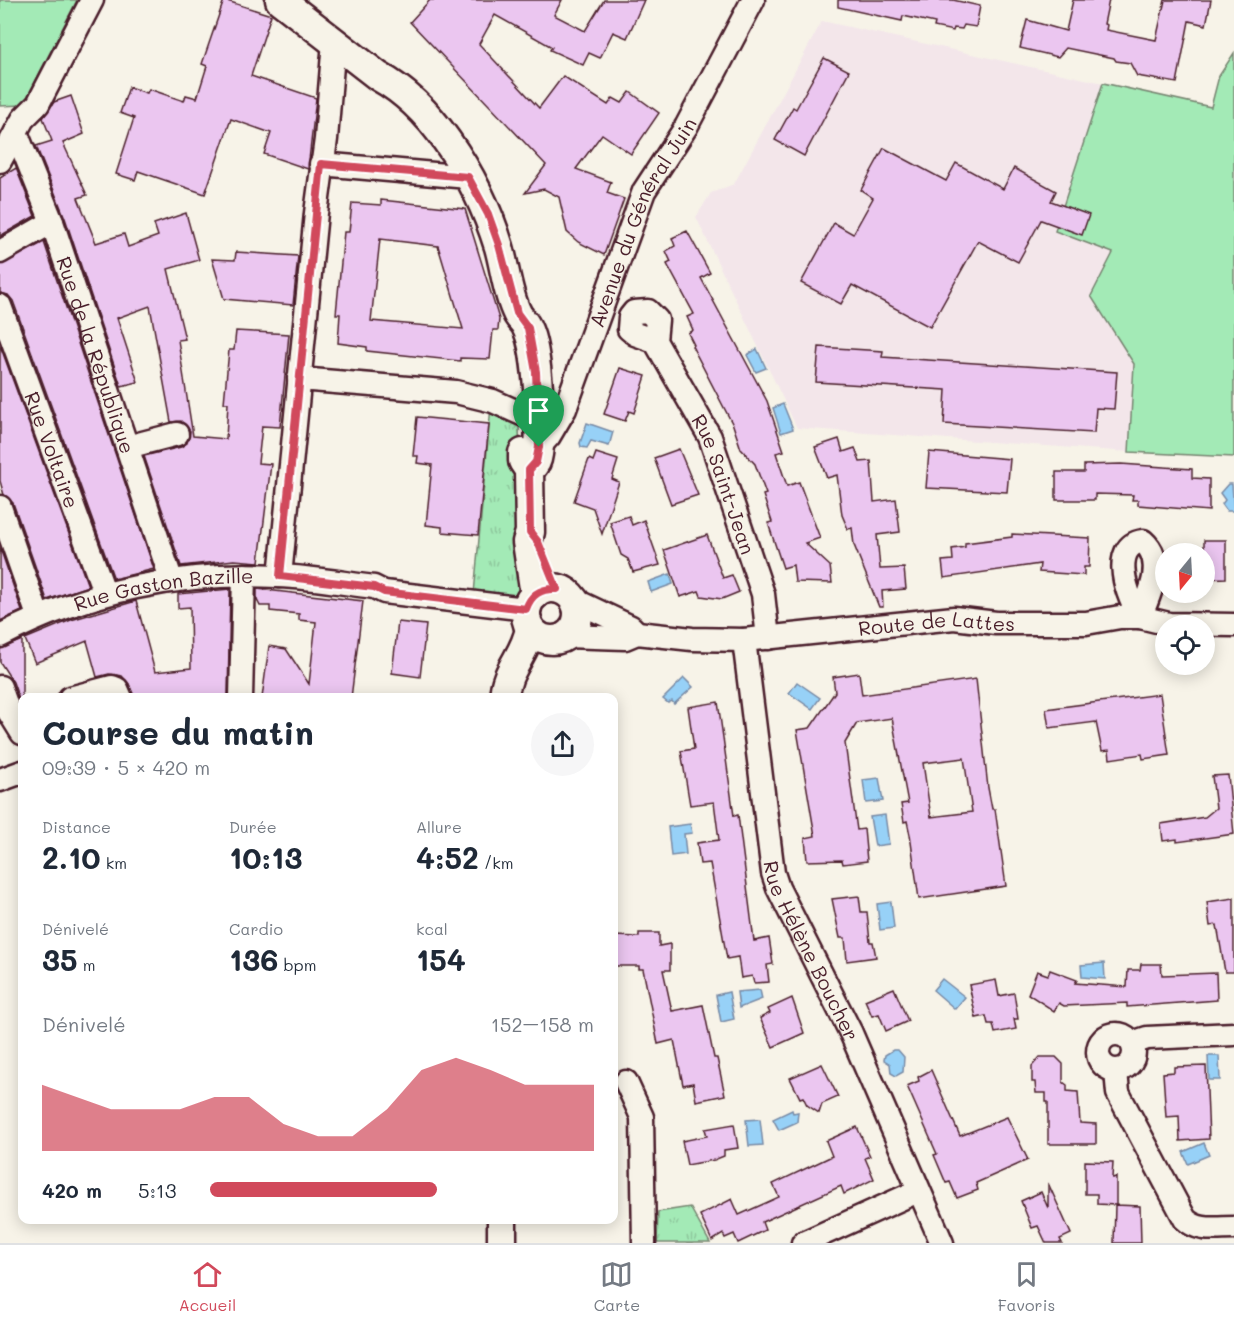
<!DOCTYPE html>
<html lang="fr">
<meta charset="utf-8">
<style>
:root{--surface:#fff;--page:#f6f6f7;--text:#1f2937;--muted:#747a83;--line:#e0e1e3;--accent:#d1495b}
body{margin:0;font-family:Mali,sans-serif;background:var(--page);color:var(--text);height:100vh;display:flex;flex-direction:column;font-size:22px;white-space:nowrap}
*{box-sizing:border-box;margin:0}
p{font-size:20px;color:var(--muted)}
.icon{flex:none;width:33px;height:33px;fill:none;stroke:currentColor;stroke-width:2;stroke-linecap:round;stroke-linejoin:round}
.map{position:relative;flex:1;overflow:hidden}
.side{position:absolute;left:18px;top:693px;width:600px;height:531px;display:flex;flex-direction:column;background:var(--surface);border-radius:12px;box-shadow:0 3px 15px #0003}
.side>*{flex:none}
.needle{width:39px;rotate:198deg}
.fabs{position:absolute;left:1155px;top:543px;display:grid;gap:12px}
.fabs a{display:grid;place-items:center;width:60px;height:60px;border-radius:50%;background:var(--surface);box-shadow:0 3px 15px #0003;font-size:30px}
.pin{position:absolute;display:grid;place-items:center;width:51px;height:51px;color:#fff;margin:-62px -26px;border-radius:50% 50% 50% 0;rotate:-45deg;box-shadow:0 0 6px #0007}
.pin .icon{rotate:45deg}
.round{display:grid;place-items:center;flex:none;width:63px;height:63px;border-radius:32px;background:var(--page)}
.headline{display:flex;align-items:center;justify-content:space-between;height:102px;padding:0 24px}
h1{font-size:33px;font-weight:800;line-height:45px}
.figures{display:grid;grid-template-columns:repeat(3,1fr);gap:9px;height:102px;padding:6px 24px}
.figures div{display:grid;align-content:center}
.figures b{font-size:30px;font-weight:800}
.figures small{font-size:16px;font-weight:400}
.figures p{font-size:16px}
.chart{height:168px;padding:12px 24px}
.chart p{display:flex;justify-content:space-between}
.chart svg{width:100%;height:108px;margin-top:6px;fill:var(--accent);opacity:.7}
ul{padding:0 24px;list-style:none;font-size:20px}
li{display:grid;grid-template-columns:96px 72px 1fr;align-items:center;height:45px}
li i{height:15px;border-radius:8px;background:var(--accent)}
.tabs{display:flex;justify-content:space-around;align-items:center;height:84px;border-top:2px solid var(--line);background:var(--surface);font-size:16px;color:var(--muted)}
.tabs a{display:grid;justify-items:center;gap:3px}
.tabs .selected{color:var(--accent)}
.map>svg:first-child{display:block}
.built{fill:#f3e6ea}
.grass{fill:url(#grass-tufts);stroke:#768470;stroke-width:1.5}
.pitch{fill:#a3eab6;stroke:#768470;stroke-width:1.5}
.water{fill:#97d1f7;stroke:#788aa5;stroke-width:1.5}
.building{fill:#ebc6f0;stroke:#4a1f2b;stroke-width:1.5;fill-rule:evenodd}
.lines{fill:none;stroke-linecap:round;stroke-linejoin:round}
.minor-casing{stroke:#4a1f2b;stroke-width:27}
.major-casing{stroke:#4a1f2b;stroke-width:33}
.minor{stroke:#f7f3e8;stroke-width:22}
.major{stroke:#f7f3e8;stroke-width:28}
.route-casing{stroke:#fff;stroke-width:12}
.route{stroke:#d1495b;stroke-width:8}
.labels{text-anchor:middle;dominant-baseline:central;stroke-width:6;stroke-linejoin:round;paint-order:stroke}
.street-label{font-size:20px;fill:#4a1f2b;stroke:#f7f3e8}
</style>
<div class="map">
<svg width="1234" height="1243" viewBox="0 0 1234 1243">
<defs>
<pattern id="grass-tufts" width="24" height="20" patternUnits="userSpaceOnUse" patternTransform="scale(1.5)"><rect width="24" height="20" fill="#a3eab6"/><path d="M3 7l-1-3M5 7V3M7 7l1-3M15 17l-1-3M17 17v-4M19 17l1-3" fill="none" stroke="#8ec89d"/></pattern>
</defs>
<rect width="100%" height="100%" fill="#f7f3e8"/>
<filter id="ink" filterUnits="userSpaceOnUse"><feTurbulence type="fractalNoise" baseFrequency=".0167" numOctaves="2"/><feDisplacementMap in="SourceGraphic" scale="12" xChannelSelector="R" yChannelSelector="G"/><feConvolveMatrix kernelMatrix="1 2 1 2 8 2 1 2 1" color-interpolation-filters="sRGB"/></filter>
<g filter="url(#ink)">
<polygon class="built" points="822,21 1103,83 1055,231 1113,253 1128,351 1134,364 1129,452 797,428 696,217 711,193 734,184"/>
<g class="grass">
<polygon points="491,406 519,423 522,594 510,596 474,594"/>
<polygon points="690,1207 710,1243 657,1243 658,1212"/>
</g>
<g class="pitch">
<polygon points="0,0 77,0 23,105 0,106"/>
<polygon points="1234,53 1234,457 1129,452 1134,364 1091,296 1113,253 1055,231 1103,83 1211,107 1219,76"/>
</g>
<g class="water">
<polygon points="757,349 766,368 756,372 747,355"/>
<polygon points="783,404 793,429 781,433 773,408"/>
<polygon points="587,423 613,432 609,446 591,441 587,448 581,447 580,443"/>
<polygon points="1228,484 1232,484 1234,511 1227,511 1222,504 1225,500 1220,493"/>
<polygon points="670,574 673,584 651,592 648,582"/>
<polygon points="684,678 693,687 674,704 672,701 668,703 663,699"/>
<polygon points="797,682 820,698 812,709 789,693"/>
<polygon points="879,778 883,801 866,803 863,780"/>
<polygon points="885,815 889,844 875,846 870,817"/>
<polygon points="690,824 692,833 684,834 686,854 671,856 668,827"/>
<polygon points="891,902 894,928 880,930 877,904"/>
<polygon points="1104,963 1105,979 1082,977 1081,965"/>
<polygon points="942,979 965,997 955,1009 933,990"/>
<polygon points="760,990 762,999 739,1008 737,992"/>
<polygon points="729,992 734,1019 721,1022 716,995"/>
<polygon points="893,1050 898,1050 904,1057 903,1072 896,1076 891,1073 890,1064 884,1060 885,1055"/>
<polygon points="1208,1056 1219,1056 1220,1080 1209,1080"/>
<polygon points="792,1110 793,1113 798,1112 797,1122 779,1130 773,1119"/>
<polygon points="760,1119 763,1145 749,1146 746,1120"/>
<polygon points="1204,1143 1209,1155 1188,1164 1183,1152"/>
</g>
<g class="building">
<polygon points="224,0 271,15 251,76 316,98 308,169 264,154 271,133 231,119 205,194 138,171 135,180 116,174 134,118 120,113 129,87 147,93 149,89 184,101 186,95 197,98 207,66 202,64"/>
<polygon points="430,0 562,0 554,15 585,31 604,0 644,0 627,38 613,32 600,58 589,53 583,65 550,50 552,47 495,15 479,44 539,108 563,76 608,105 613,98 622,103 630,92 659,113 631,154 602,134 576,169 611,182 607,193 624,199 604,255 578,242 567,232 559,197 544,189 525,193 546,165 410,22"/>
<polygon points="838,0 953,0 980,6 976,27 964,25 962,29 954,28 953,31 934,27 935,23 903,16 902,21 838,7"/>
<polygon points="1073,0 1109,0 1104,24 1107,25 1106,30 1156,40 1165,0 1211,0 1206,25 1189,21 1177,83 1137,76 1130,63 1116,61 1114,58 1066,48 1058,57 1020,48 1027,20 1066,31"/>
<polygon points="824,58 849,71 804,156 775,140 793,107 796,109"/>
<polygon points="71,96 84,134 63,143 87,195 78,198 96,243 124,234 128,247 158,236 154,224 186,213 199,260 168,269 185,339 178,340 193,436 226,439 228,403 224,403 229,350 234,350 236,331 289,334 280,427 262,426 258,463 271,464 259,562 234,560 181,566 144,456 181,447 187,443 190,431 181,421 171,422 150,306 117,318 138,382 121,386 65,218 36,146 52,141 43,118 54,102"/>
<polygon points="884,148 946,181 956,163 1003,189 1014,168 1056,191 1051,201 1089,215 1082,235 1041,220 1018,262 978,241 930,327 852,285 841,304 801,283 834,223 853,234 873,198 861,190"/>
<polygon points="16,168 35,216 0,236 0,178"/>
<path d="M381,200L465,209L499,319L498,330H493L490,359L460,358V361L404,355L367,351V347L338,343L340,314H336L344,232H349L352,203L381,205ZM380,239L438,246L463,329L371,321Z"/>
<polygon points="687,231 710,273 701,278 767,401 784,451 776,453 787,486 799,482 820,538 805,543 830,566 832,583 795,582 793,565 783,568 768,523 772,522 763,495 766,494 755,464 741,449 733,425 692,346 694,345 688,333 693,330 687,317 694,314 667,264 671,262 666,251 675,246 672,238"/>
<polygon points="44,242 154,569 114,579 13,301 8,295 0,293 0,265"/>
<polygon points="236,252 298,256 293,305 224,299 212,259 235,260"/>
<polygon points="0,345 88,586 47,600 13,503 4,495 0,481"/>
<polygon points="819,347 883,351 882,357 1117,372 1114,409 1096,408 1094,433 944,424 946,390 816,382"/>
<polygon points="620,368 646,376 634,413 629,411 625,421 604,414"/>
<polygon points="417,417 489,424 478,535 442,532 442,527 426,525 432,465 417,463 418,456 413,456"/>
<polygon points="839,439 843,452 855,448 860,462 871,461 874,502 896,499 900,532 877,535 880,569 904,568 906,589 882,591 883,607 879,607 854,545 852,528 848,529 842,515 837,475 827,478 815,447"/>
<polygon points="679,449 698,495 671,504 654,458"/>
<polygon points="929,452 1010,459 1007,492 926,488"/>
<polygon points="596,453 618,460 612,479 619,482 602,534 593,508 574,501 589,459 593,461"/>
<polygon points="1121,464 1192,469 1192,478 1209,479 1209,511 1138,505 1138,500 1132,500 1133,495 1095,494 1095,500 1056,500 1056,472 1084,472 1084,465"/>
<polygon points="629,516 632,525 644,520 660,565 633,572 628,559 621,555 610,522"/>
<polygon points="1012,534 1090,538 1089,567 1084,567 1084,575 1039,572 1040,564 944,578 942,561 953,560 952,549 965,547 965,543 1012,537"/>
<polygon points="707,535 723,578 732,575 739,592 722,599 701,596 699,591 680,597 664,550"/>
<polygon points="1204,540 1226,540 1226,578 1204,579"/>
<polygon points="0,548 22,611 0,621"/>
<polygon points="230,589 228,698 134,698 129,684 122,676 109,674 97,677 87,641 35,663 25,639 71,620 136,601 155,672 191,668 190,607 178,608 178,594"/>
<polygon points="257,589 363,601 351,698 262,698 269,646 286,649 309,684 316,622 299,620 299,614 270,611 270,606 260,606 257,600"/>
<polygon points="398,622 426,625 420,677 392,673"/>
<polygon points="22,640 22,708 13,682 0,662 0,649"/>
<path d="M859,673L862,695L976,679L988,788L992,809H995L1006,886L919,899L910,835L907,821L904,822L901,804L908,803L892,718L857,723L845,743L857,830L864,829L867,861L843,864L842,860L807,861L805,838L815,836L797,730L810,728L835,692L833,677ZM964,758L972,812L931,817L923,763Z"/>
<polygon points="1160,694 1169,755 1143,759 1142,754 1110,759 1109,750 1102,751 1096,722 1049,728 1046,709"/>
<polygon points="718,702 734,816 738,815 754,941 769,938 773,964 767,965 769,982 754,983 752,976 741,978 738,957 727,959 710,863 700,864 697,843 719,840 714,802 690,805 681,751 694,749 688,707"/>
<polygon points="1228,775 1234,834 1177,842 1177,839 1163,841 1161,824 1205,817 1216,808 1212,776"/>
<polygon points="859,896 861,912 867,912 870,942 873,942 876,957 847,961 845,938 840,938 832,899"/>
<polygon points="1234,898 1234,972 1225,972 1217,925 1210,926 1207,902"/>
<polygon points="639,933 659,933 659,946 670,944 670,970 663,970 672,1011 703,1005 714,1058 717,1058 725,1095 696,1101 693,1083 683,1085 674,1040 658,1044 643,969 639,969 639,966 614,966 614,936 639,937"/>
<polygon points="1141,964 1161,964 1162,975 1216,973 1217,1000 1127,1007 1127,1003 1064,1006 1059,1003 1054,1011 1028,994 1037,971 1048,975 1050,970 1077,980 1075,983 1127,987 1128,970 1140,970"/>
<polygon points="996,980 999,996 1014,993 1018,1019 1014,1019 1016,1029 995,1033 993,1024 988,1024 986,1016 976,1018 969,985"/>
<polygon points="894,988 908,1021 886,1031 879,1014 872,1016 865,1000"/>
<polygon points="792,998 804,1033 773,1047 760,1018 770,1013 768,1009"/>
<polygon points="1040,1057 1056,1057 1063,1064 1063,1082 1067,1085 1067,1091 1078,1092 1080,1123 1096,1124 1096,1144 1048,1144 1048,1102 1046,1102 1046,1093 1036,1093 1035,1082 1032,1082 1032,1066"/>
<polygon points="822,1064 838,1097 822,1104 819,1113 807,1105 803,1097 800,1098 790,1078"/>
<polygon points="1206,1066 1209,1139 1180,1141 1179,1116 1166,1117 1163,1073 1174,1072 1174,1067"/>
<polygon points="931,1070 960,1136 1007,1117 1028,1160 976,1183 978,1190 957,1198 950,1182 946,1183 934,1155 937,1154 907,1086 919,1081 918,1077"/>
<polygon points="734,1124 738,1148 724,1150 724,1156 714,1160 687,1165 682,1141 707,1136 705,1129"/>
<polygon points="857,1127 870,1156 865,1158 874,1179 844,1194 841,1186 762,1222 765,1230 738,1243 734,1234 725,1238 723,1234 712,1241 700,1215 732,1199 739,1215 779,1197 773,1184 832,1156 826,1141"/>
<polygon points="1085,1161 1113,1162 1112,1178 1116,1177 1116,1205 1140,1206 1141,1243 1114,1243 1115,1205 1097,1204 1097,1194 1085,1194"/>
<polygon points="1048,1183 1071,1234 1060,1239 1062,1243 1046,1243 1038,1226 1032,1228 1021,1201 1041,1192 1048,1208"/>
</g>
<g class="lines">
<defs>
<g id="minor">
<path id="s1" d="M16,132L52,222L171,579"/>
<polyline points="0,161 23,119 38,104 92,0"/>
<polyline points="321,164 468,177"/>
<polyline points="0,252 52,222"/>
<path id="s2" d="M0,306L105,594"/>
<path id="s3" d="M655,341L635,334L629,329L630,317L634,312L648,311L657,320L655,341L710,437L763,594L768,638"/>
<polyline points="299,379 456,392 493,401 524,415"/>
<polyline points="127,447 177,434"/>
<path id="s4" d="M539,447L549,436L565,409L644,191L686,127L753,0"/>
<polyline points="0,507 38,616"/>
<path d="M1143,541C1166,561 1150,594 1140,617C1128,599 1108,546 1143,541Z"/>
<polyline points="280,576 316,213 326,139 334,41"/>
<polyline points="574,600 631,627 637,633"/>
<path id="s5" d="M0,636C86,591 182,571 278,576C310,577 342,583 374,587L384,592L526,609"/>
<path id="s6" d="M565,636L625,638L637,633L692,639L744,640L954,618L996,623H1086L1120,617H1140L1169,624L1234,625"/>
<path id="s7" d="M744,640L773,873L778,888L851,1033L942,1243"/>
<polyline points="0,687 9,712 22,733"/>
<polyline points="70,698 112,687 117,689 121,698"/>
<polyline points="241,698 244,575"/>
<polyline points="0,780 22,772"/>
<circle cx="1116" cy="1052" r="18"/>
<polyline points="1132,1043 1147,1038 1234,1034"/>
<path d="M1116,1071L1118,1093L1185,1219C1198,1232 1216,1228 1234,1228"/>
<polyline points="626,1082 642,1117 644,1243"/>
<polyline points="803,1243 918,1191"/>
</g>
<g id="major">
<path d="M280,0L378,76C405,91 429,115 447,141C469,172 488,211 499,247C505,268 507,293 517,313C519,318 525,322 527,328C538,349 543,436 537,459C536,463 533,466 529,470"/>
<polyline points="523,453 523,461 529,470 530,532 527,542 535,595"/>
<circle cx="552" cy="614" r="26"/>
<path d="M504,698C505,669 526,655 530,628"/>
<polyline points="502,1243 502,1220"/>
</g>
</defs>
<use href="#minor" class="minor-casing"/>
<use href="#major" class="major-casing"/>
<use href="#minor" class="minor"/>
<use href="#major" class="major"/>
</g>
</g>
<g class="lines" filter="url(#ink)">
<defs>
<path id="route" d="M321,164L468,177L488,214L499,245L517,313L528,328L536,372L539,447L536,462L529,470L530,532L538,542L557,589C541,588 531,594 526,609L384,592L374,587L280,576Z"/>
</defs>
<use href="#route" class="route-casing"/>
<use href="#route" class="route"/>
</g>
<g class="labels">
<g class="street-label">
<text stroke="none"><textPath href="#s4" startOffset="249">Avenue du Général Juin</textPath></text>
<text stroke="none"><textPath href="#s1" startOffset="237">Rue de la République</textPath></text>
<text stroke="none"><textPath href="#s2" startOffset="153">Rue Voltaire</textPath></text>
<text stroke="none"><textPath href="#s3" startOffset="255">Rue Saint-Jean</textPath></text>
<text stroke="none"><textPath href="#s5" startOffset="172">Rue Gaston Bazille</textPath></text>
<text stroke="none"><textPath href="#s6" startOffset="374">Route de Lattes</textPath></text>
<text stroke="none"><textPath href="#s7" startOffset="321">Rue Hélène Boucher</textPath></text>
</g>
</g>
</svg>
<div class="fabs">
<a><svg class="needle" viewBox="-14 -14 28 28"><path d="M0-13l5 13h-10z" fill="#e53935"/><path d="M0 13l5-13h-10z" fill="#747a83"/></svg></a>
<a><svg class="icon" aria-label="locate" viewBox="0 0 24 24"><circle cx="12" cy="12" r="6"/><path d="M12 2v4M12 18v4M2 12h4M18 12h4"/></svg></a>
</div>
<div class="pin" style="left:539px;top:447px;background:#1e9e55"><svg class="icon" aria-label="arrive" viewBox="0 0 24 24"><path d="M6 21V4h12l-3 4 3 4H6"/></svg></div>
<section class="side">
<div class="headline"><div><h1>Course du matin</h1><p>09:39 · 5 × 420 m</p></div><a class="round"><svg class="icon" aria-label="share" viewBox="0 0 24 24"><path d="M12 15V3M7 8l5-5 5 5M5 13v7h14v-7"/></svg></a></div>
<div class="figures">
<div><p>Distance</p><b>2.10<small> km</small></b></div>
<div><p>Durée</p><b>10:13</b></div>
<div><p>Allure</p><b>4:52<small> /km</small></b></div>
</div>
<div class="figures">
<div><p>Dénivelé</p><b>35<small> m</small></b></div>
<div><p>Cardio</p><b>136<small> bpm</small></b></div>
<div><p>kcal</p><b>154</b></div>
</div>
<div class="chart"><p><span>Dénivelé</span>152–158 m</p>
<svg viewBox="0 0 160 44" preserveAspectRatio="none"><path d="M0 44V17L10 22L20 27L30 27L40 27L50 22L60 22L70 33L80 38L90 38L100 27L110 11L120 6L130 11L140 17L150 17L160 17V44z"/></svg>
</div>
<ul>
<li><b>420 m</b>5:13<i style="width:59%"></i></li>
</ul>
</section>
</div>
<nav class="tabs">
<a class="selected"><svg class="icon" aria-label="home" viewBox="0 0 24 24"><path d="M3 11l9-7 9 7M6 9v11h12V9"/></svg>Accueil</a>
<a><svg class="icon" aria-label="map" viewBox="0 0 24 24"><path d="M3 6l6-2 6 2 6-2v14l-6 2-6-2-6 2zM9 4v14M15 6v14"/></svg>Carte</a>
<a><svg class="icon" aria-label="saved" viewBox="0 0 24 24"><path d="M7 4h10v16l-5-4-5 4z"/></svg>Favoris</a>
</nav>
